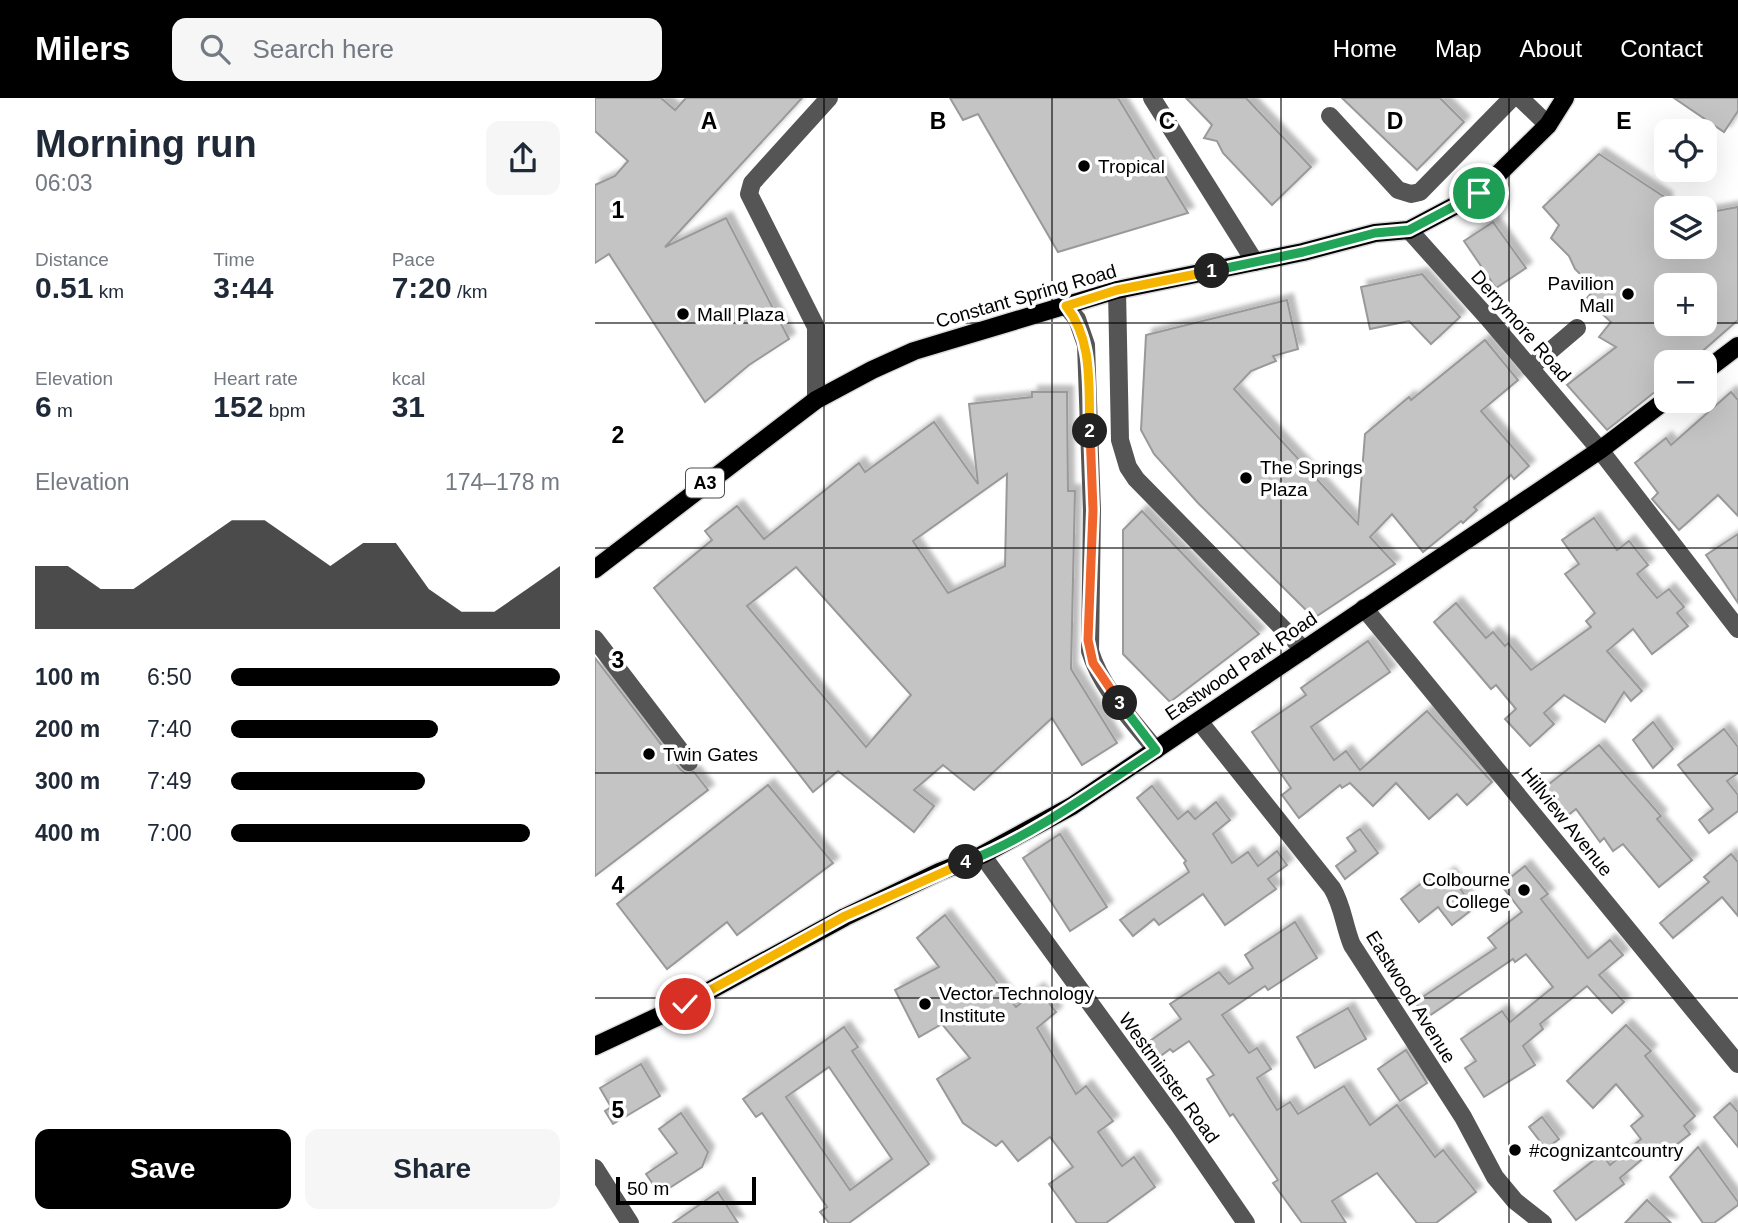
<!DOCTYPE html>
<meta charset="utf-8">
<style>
:root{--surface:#fff;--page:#f6f6f7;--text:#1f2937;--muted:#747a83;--accent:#000}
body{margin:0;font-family:Helvetica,sans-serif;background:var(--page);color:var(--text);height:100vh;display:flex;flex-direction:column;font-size:26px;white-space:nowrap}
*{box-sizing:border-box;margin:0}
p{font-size:23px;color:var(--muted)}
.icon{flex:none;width:38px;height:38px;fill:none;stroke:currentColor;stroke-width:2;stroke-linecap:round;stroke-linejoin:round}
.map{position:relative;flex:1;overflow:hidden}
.panel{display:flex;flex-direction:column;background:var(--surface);width:595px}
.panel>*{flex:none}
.tools{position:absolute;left:1059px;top:21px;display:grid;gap:14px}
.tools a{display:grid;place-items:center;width:63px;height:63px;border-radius:14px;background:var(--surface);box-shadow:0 7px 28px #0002;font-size:35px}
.scale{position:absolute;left:21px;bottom:18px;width:140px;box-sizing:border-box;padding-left:7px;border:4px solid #000;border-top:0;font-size:19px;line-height:24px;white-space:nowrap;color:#000;-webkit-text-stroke:5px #fff;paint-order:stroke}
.pin{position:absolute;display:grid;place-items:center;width:60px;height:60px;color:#fff;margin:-30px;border:4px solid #fff;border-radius:50%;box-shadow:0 2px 7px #0007}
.km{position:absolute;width:35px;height:35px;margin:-18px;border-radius:50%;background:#222;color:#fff;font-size:19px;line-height:35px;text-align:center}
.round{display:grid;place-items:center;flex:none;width:74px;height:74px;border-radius:14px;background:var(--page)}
.head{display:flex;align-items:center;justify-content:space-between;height:119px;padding:0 35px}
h1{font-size:38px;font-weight:700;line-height:52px}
.metrics{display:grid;grid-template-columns:repeat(3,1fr);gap:10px;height:119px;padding:7px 35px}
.metrics div{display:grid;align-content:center}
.metrics b{font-size:30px;font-weight:700}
.metrics small{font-size:19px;font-weight:400}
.metrics p{font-size:19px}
.chart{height:196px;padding:14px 35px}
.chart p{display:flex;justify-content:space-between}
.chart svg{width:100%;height:126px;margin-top:7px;fill:var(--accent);opacity:.7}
.cta{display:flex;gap:14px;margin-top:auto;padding:14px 35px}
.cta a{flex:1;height:80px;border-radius:14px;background:var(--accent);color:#fff;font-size:28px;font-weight:700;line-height:80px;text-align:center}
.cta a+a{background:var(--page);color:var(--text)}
ul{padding:0 35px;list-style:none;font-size:23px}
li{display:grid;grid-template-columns:112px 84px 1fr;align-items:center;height:52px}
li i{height:18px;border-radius:9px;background:var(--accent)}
header{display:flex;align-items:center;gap:42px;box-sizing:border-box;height:98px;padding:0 35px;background:var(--accent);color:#fff}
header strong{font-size:33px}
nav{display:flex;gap:38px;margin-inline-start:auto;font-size:24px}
.search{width:490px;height:63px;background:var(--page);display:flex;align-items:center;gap:18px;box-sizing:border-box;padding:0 24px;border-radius:14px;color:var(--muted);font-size:26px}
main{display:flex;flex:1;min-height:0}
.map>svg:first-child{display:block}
.building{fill:#c4c4c4;stroke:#999;stroke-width:2;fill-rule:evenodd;filter:url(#shadow)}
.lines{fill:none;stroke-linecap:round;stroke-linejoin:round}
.major-casing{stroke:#dbdbdb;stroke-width:21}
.minor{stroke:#555;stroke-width:18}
.major{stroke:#000;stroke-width:18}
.split-1-casing{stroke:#fff;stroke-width:14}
.split-2-casing{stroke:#fff;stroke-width:14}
.split-3-casing{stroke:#fff;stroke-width:14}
.split-4-casing{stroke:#fff;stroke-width:14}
.split-5-casing{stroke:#fff;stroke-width:14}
.split-1{stroke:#22a559;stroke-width:9}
.split-2{stroke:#f5b400;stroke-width:9}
.split-3{stroke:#f0652b;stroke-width:9}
.split-4{stroke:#22a559;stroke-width:9}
.split-5{stroke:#f5b400;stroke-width:9}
.grid{fill:none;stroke:#000;stroke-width:2;stroke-opacity:0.55}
.poi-dot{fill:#000;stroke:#fff;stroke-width:2.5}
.labels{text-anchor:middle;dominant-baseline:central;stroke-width:7;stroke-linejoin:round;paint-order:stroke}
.shield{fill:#fff;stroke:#4c4c4c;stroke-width:2}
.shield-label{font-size:18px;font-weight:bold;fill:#000}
.poi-label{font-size:19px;fill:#000;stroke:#fff;text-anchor:start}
.street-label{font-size:19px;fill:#000;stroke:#fff}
.grid-label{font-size:23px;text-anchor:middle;font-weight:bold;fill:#000;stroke:#fff;stroke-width:7;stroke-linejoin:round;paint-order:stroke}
</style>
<header>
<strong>Milers</strong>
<div class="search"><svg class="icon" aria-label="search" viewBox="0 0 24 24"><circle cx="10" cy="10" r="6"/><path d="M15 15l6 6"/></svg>Search here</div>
<nav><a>Home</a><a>Map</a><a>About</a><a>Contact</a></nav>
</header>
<main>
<section class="panel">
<div class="head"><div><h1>Morning run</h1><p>06:03</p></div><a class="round"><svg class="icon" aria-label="share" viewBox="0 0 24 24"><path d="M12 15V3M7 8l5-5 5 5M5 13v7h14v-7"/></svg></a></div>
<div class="metrics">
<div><p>Distance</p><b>0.51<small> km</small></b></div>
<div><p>Time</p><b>3:44</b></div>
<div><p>Pace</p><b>7:20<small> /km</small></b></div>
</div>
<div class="metrics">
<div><p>Elevation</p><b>6<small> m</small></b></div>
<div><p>Heart rate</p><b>152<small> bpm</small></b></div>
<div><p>kcal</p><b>31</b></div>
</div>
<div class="chart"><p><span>Elevation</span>174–178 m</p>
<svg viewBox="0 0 160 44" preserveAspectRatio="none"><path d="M0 44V22L10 22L20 30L30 30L40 22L50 14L60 6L70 6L80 14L90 22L100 14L110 14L120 30L130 38L140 38L150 30L160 22V44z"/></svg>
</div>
<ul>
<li><b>100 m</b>6:50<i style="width:100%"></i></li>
<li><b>200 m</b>7:40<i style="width:63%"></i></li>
<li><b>300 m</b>7:49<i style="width:59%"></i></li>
<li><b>400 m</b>7:00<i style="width:91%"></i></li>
</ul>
<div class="cta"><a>Save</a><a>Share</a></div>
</section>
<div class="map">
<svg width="1143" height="1125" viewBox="0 0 1143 1125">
<defs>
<filter id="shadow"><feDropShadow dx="6" dy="-6" stdDeviation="2" flood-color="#0004"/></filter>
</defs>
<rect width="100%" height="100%" fill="#fff"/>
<g class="building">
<polygon points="0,0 66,0 80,12 91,0 207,0 70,149 131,120 194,241 154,267 110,304 14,156 0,165 0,87 20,78 33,63 0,33"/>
<polygon points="355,0 523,0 593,115 463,154 383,16 368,22"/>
<polygon points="591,0 651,0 716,69 677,107 628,55 622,43 609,40 617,27"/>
<polygon points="747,0 845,0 869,24 822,72"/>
<polygon points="1079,0 1143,0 1143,13 1129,34"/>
<path d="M1004,56L1071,100V149H1110V115L1143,109V222L1095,264H1071V285L1012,332L972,287L1021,249L1004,239L1016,224L991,201L1000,191L980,171L974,158L956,140L964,127L948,109ZM1071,187H1110V226H1071Z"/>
<polygon points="898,124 931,170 901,190 869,143"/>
<polygon points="827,176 865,219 836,246 814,223 775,231 766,189"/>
<polygon points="692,202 703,251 678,258 681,263 656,273 639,291 763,426 770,336 814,299 816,302 890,242 923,282 886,313 934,368 919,381 916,377 879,409 882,412 868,425 866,423 828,454 797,416 775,439 800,466 719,520 603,405 559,356 546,332 551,237"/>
<path d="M437,294H472L473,393H480L476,571L522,645L487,667L457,620L379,692L348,667L319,692L339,708L319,734L243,673L218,694L59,490L117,442L110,433L142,408L169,441L264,365L270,374L339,324L383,386L374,306L437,299ZM412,376L410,468L353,495L318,443ZM201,469L316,597L271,649L152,508Z"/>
<polygon points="1136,294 1143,302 1143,418 1123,397 1084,432 1057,401 1063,395 1040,365 1071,340 1076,347"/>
<polygon points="547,413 664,536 575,604 528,556 528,432"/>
<polygon points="999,420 1022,452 1034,443 1053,467 1042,476 1062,500 1074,491 1089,509 1082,515 1093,528 1057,556 1038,531 1012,553 1047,593 1036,603 1029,594 1010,624 969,597 949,615 959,626 935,648 910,621 921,611 901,587 896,591 839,524 861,505 891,540 898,534 910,548 913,545 936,572 996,529 991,523 1000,515 970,476 984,466 967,442"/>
<polygon points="1143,436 1143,505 1111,457"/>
<polygon points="773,543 795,574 716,629 739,662 751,653 765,672 832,613 897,684 872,707 862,696 834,721 801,685 778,708 755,685 747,690 745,687 704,720 687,697 696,690 657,634 711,597 706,590"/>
<polygon points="0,560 85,671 90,675 99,674 113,692 0,778"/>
<polygon points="1058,624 1078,651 1058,670 1038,642"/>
<polygon points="1129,631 1143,649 1143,675 1132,683 1143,697 1143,713 1114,735 1104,722 1118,711 1083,667"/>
<polygon points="1004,647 1066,718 1062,721 1097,762 1064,789 1028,746 1018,753 1009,740 1005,744 981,711 967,722 945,693"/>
<polygon points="173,687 238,765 142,837 132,824 72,871 22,806"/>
<polygon points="557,688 583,721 593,713 600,721 621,704 635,722 618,736 637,765 653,754 663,768 682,753 692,767 673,781 681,791 630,827 608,796 564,827 559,821 538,838 525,822 594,774 589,765 591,763 542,700"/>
<polygon points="765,731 783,755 750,781 741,768 761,753 752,740"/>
<polygon points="465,736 512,809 475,833 428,760"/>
<polygon points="1136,756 1143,764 1143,818 1127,799 1078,840 1065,825 1114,784 1109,779"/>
<polygon points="930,768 953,796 946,801 993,860 1015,842 1028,857 1004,877 1029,904 1017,915 992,888 945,926 948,931 928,948 940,967 889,999 870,970 881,963 866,941 907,913 915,924 958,889 931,856 920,864 918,861 831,920 820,904 901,850 893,840 927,814 906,787"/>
<polygon points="854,775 879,810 857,827 843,809 824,824 806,801 828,784 834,791"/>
<polygon points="350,817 421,909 443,891 461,914 442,930 481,996 491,988 518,1023 503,1034 527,1068 539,1059 560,1089 511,1125 482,1125 454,1086 478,1069 455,1039 423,1063 407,1043 401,1048 368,1025 342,981 375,960 347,926 324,939 300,892 344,869 322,840"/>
<polygon points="700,824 722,860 673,892 670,888 627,917 654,955 662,950 676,971 662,980 682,1012 695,1004 703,1016 749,988 775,1027 802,1007 840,1059 848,1052 881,1094 841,1125 822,1125 782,1075 737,1103 751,1125 707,1125 678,1085 683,1082 638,1016 635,1018 612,981 619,977 594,943 578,954 575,951 563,960 552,945 586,921 575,906 624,874 634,886 658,870 650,857"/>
<polygon points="753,910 771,941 720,970 702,939"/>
<polygon points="1031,927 1056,953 1050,958 1100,1018 1089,1028 1095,1036 1063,1061 1057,1053 1025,1080 1029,1086 981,1122 959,1093 1007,1056 1015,1067 1046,1041 1036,1028 1048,1018 1021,986 998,1010 972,983"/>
<path d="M249,929L263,949L257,953L334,1066L254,1125H234L225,1114L232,1109L167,1015L161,1019L148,1001ZM234,969L297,1061L255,1092L191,999Z"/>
<polygon points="811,952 832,985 805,1003 783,971"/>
<polygon points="46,966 65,998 18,1026 10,1013 16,1009 5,990"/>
<polygon points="1135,1005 1143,1014 1143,1049 1119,1019"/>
<polygon points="86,1015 113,1054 107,1069 65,1096 51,1076 82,1055 64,1031"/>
<polygon points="947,1019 964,1041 951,1051 934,1029"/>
<polygon points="1103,1049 1143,1104 1143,1107 1119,1125 1108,1125 1075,1079"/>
<polygon points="123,1094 143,1125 78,1125"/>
<polygon points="1052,1102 1076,1125 1030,1125"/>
</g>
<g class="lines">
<defs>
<g id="major">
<polyline points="1110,273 1143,248"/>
<polyline points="0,471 221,302 277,272 319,253 522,192 708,154 780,135 814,132 884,95 953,27 970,0"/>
<polyline points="0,948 90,906 250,819 344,774 387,757 477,708 1005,352 1071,302"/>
</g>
</defs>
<use href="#major" class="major-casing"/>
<g class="minor">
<polyline points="557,0 660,164"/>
<polyline points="925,0 953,27"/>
<polyline points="735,18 803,92 816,96 825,94 917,0"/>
<polyline points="814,132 892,219 1005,352 1143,531"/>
<polyline points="522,192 525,342 533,369 541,381 709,552"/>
<path d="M471,208L482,221L491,247L497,412L495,553C506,590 537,622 561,652"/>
<polyline points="935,270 982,230"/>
<polyline points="221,302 221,229 154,96 157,85 234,0"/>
<polyline points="769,510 1143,966"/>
<polyline points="0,541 94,664"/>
<path d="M604,623L737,790C748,808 749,828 757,847L868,1019L900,1079L920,1103L948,1125"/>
<polyline points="387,757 583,1026 651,1125"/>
<polyline points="0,1070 35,1125"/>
</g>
<use href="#major" class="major"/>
</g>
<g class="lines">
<defs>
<polyline id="split-1" points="617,173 708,154 780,135 814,132 884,95"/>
<path id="split-2" d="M495,333C493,290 499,243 471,208L522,192L617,173"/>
<polyline id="split-3" points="495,333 498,412 493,542 498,565 525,605"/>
<path id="split-4" d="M371,764C439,737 500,692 561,652L525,605"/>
<polyline id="split-5" points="90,906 250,818 371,764"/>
</defs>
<use href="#split-1" class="split-1-casing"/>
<use href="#split-2" class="split-2-casing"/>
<use href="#split-3" class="split-3-casing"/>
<use href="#split-4" class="split-4-casing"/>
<use href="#split-5" class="split-5-casing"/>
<use href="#split-1" class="split-1"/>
<use href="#split-2" class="split-2"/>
<use href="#split-3" class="split-3"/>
<use href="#split-4" class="split-4"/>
<use href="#split-5" class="split-5"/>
</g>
<path class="grid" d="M229,0V1125M457,0V1125M686,0V1125M914,0V1125M0,225H1071M1110,225H1143M0,450H1143M0,675H1143M0,900H1143"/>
<g class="poi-dot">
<circle cx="489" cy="68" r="7"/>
<circle cx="1033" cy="196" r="7"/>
<circle cx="88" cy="216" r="7"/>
<circle cx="651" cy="380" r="7"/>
<circle cx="54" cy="656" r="7"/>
<circle cx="929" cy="792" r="7"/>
<circle cx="330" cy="906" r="7"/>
<circle cx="920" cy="1052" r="7"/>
</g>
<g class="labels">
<rect class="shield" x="91" y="370.5" width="38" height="29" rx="5"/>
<g class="shield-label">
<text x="110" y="385">A3</text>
</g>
<g class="poi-label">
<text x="503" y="68">Tropical</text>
<text x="1019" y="185" text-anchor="end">Pavilion<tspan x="1019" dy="22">Mall</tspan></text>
<text x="102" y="216">Mall Plaza</text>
<text x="665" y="369">The Springs<tspan x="665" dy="22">Plaza</tspan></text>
<text x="68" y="656">Twin Gates</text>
<text x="915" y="781" text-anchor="end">Colbourne<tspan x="915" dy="22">College</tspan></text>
<text x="344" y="895">Vector Technology<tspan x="344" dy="22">Institute</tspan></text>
<text x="934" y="1052">#cognizantcountry</text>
</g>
<g class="street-label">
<text transform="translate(431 198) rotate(-16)">Constant Spring Road</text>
<text transform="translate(926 228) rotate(49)">Derrymore Road</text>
<text transform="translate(646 568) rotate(-34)">Eastwood Park Road</text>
<text transform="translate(972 724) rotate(51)">Hillview Avenue</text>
<text transform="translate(816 899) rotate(58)">Eastwood Avenue</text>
<text transform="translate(574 980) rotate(54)">Westminster Road</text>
</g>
</g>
<g class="grid-label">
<text x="114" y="31">A</text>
<text x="343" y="31">B</text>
<text x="572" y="31">C</text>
<text x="800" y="31">D</text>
<text x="1029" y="31">E</text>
<text x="23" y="120">1</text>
<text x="23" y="345">2</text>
<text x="23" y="570">3</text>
<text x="23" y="795">4</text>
<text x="23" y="1020">5</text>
</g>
</svg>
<div class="tools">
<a><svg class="icon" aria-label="locate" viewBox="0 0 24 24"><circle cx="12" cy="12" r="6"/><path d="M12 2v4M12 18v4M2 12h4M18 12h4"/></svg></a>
<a><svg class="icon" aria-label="layers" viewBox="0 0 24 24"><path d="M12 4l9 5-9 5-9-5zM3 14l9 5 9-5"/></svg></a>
<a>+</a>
<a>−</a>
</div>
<div class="scale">50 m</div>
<div class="pin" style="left:884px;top:95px;background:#1e9e55"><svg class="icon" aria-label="arrive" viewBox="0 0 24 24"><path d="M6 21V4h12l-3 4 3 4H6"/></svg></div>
<div class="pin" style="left:90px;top:906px;background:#d93025"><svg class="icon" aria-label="check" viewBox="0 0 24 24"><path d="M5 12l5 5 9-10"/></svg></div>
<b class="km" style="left:617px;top:173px">1</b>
<b class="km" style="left:495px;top:333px">2</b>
<b class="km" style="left:525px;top:605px">3</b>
<b class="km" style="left:371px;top:764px">4</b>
</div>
</main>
